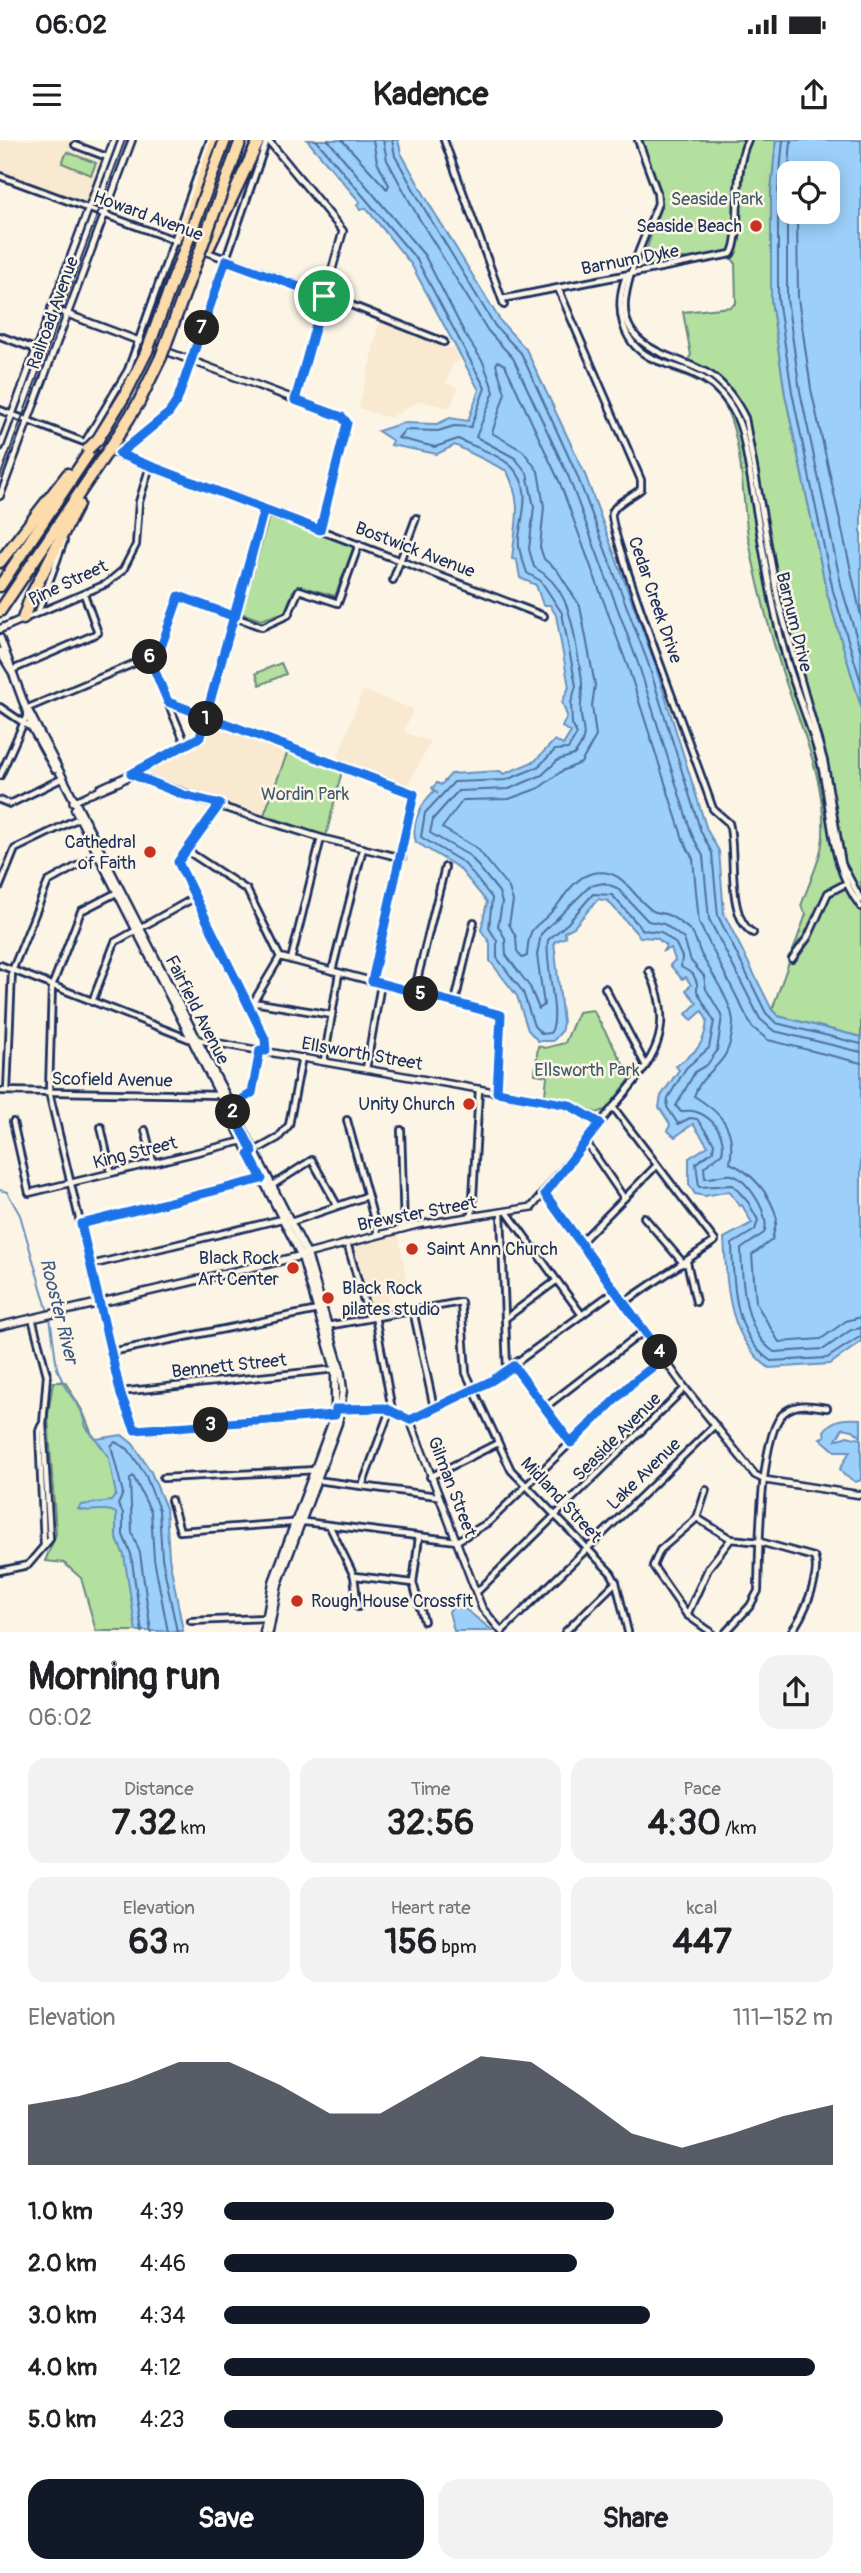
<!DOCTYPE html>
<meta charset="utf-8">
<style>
:root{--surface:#fff;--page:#f2f2f2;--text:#202124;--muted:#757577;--accent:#111827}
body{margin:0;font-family:Pangolin,sans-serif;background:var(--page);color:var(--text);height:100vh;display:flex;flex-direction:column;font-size:26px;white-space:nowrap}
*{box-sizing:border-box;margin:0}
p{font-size:23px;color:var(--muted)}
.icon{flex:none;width:38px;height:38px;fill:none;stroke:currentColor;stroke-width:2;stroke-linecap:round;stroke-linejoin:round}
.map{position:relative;height:1492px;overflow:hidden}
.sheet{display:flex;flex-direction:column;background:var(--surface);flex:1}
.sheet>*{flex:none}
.fabs{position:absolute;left:777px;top:21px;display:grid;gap:14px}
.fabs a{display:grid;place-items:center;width:63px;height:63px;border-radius:14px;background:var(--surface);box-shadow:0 4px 18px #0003;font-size:35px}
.pin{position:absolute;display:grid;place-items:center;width:60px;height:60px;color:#fff;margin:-30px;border:4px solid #fff;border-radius:50%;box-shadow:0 2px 7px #0007}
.km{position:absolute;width:35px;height:35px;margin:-18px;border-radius:50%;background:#222;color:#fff;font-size:19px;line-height:35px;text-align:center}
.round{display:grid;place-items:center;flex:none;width:74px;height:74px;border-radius:21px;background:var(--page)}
.head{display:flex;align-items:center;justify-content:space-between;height:119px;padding:0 28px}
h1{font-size:38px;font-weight:700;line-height:52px}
.stats{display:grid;grid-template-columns:repeat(3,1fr);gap:10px;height:119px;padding:7px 28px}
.stats div{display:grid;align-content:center;border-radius:18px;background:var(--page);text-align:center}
.stats b{font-size:35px;font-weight:700}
.stats small{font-size:19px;font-weight:400}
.stats p{font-size:19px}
.chart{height:196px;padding:14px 28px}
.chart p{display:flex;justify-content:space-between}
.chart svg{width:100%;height:126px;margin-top:7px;fill:var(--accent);opacity:.7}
.button{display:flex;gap:14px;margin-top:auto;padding:14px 28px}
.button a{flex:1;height:80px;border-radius:21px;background:var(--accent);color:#fff;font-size:28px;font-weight:700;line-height:80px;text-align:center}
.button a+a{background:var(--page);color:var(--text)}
ul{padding:0 28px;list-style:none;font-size:23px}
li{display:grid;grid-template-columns:112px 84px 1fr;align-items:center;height:52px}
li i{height:18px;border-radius:9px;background:var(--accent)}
.status{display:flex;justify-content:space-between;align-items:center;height:49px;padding:0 35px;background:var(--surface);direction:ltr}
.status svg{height:19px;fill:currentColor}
header{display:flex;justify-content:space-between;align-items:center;height:91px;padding:0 28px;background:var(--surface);font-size:32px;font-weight:700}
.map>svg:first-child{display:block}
.built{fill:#f8e9d0}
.green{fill:#b3e09f;stroke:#67887e;stroke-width:2}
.water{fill:#9cd0fa;stroke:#6890bc;stroke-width:2;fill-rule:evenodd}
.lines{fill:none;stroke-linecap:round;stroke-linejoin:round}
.shore{stroke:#4f6f9c;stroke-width:2}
.stream{stroke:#6890bc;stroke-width:2}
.minor-casing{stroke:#1b2f5e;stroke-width:10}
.tertiary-casing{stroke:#1b2f5e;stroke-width:10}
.secondary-casing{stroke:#1b2f5e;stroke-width:11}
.motorway-casing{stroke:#1b2f5e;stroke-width:15}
.minor{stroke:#fcf5e5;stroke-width:4.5}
.tertiary{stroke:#fcf5e5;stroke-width:5}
.secondary{stroke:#fcf5e5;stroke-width:6}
.motorway{stroke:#fddcac;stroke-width:10}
.rail{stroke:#1b2f5e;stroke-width:2}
.motorway-bridge-casing{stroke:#1b2f5e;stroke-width:15;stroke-linecap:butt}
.motorway-bridge{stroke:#fddcac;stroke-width:10}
.route-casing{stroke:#fff;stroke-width:14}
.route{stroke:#1a73e8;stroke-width:9}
.poi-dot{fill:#c8321e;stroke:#fcf5e5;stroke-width:2.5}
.labels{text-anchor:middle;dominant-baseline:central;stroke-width:5;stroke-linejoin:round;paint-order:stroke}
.park-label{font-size:18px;fill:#415b6e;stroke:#fcf5e5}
.street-label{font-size:18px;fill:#1b2f5e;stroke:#fcf5e5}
.poi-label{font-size:18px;fill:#1b2f5e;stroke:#fcf5e5;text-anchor:end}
.water-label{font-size:19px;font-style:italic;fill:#3b5785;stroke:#fcf5e5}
</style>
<div class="status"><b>06:02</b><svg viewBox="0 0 49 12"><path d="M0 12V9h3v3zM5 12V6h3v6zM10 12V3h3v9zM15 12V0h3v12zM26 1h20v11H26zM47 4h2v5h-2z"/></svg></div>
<header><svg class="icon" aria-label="menu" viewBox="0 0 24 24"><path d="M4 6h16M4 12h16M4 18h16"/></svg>Kadence<svg class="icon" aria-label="share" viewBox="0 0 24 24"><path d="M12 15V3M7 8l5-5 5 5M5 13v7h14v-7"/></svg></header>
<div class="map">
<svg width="861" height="1492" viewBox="0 0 861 1492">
<rect width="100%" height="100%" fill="#fcf5e5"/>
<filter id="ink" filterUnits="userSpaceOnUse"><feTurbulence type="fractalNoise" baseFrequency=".0143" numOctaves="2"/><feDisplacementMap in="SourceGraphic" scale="14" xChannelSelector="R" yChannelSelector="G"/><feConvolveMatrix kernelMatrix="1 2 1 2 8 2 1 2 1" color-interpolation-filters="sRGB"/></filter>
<g filter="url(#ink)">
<g class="built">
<polygon points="0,0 75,0 71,10 104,22 88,64 0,33"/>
<polygon points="380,179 454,209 460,221 453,224 446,243 458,248 450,268 419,261 390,278 359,268"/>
<polygon points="363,550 413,569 404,592 431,602 406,648 336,622"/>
<polygon points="209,581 288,611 264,675 143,634 143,631 200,601"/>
<polygon points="398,1092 408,1149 388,1155 391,1172 370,1175 350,1105"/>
</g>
<g class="green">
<path d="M642,0H776L771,53V160L785,254L827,453L861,566V897L778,876L772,870L806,774L801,766C808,745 822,718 823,695C826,637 799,584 782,531C769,489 756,439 748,396C742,356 743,307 727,270C718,248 692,237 672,231L674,217L687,221L691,215L683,172L731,167L736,163L735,122L724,112L651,127L646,124L644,117L662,62Z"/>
<polygon points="67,12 96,23 91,35 62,23"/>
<polygon points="269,377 352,406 353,409 335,456 300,446 293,451 285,472 261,480 241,473"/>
<polygon points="281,523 286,534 260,545 256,533"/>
<polygon points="288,611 342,631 326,696 264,675"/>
<polygon points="593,870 631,938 607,969 597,973 545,955 547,936 535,934 538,906 545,908 565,903 578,872"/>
<polygon points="53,1242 65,1242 83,1272 93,1297 111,1307 147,1491 96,1491 81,1438 64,1423 45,1421 56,1394 48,1275"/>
</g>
<g class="water">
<path d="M307,0H398L401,13L431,67L501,182L526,209L584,332L654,521L707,690L719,711L724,774L772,870L778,876L861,897V1202L830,1224L769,1228C727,1197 727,1145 724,1098L752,1083L742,1065L740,1066L729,1051L705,1056L695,1054L689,1044V1018L708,1006L693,984L675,997L668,991L670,984L659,967L661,956L679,930L676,926C696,912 705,905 707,880L702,871L692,880L686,874L697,863L686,850L691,845L686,837L682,839L670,825L675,820L671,808L663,811L666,806L657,798L640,797L608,761L598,759L574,787L564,792L566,797L554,802L563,883L561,892L553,901H538L528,890L517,856L490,821V803L481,790L487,762L459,728L416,702C410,683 422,663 434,651L438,654L432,648L437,643L441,645L451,634L500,631L504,634L535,621L555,600L563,605L571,592L562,587L567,576L562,562L569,547L556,475L550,465H543L536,445L520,438L517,420L512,419C516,380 523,365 507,331L455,305L437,314L391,305L393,301L378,291L403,283L437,284L450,278L468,281L479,250L411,124L366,68L360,70L357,65L360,62Z"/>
<path d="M776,0H861V566L827,453L785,254L771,160V53ZM789,33H828V72H789Z"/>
<path d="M861,1279V1297L853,1290L843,1288L836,1300L847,1296L861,1299V1340L856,1342L844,1335L840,1329L850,1311H835L820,1298L825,1296L824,1291C833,1278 846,1278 861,1279Z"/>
<path d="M122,1295L133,1304L151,1332L166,1368L169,1417L183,1491H136L124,1415L116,1397V1373C105,1366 90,1374 78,1369L81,1365L111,1361L116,1355L109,1318L96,1299Z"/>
<polygon points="463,1467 493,1491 454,1491 449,1472 452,1468"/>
</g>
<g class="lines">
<g class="shore">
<path d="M316,0L417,120L485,248L471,287L454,286L438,291L405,290L398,298L435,307L458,299C474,307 499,314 512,327C539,354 513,389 520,412C522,419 525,426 527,433L541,441L562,473L576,546L571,563L572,584L577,594L568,609L555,610L538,627L506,640L454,642L425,673L421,697L464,723L492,758L489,788L497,801V818L523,852L534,886L542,894L550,893C562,880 544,822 548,800L568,783L593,754L612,755L643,790L661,792L676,804L682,817L681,827L693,834L697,843V851L714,881L709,908L686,928L668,958L667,967L678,984L690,978L697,979L714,1003L713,1011L696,1023L699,1047L733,1045L748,1062L758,1080L755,1090L732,1104C733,1143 734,1197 771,1221L827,1218L861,1196"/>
<path d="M328,0L425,116L465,194L483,222L494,252L476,297L515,318L527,333L534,367L529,409L534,427C564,444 571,473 576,505C580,532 584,536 581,564C578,588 593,591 574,615L558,620L542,635L509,649L458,651L433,679L430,693L470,716L499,752L502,763L498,786L505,798L506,815L530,847L539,869L544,865L537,815L541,794L590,746L604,743L617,748L648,781L664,784L684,799L691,821L704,836L706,849L722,876L717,911L707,925L695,932L676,966L681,972C702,965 728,990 722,1013L704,1027L705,1038C713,1039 723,1033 732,1035C748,1039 772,1077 764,1093L741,1109C742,1141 744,1192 774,1212L824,1209L851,1190L861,1188"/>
<polyline points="342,0 387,49 389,45 377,22 373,0"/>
<polyline points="383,0 387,20 417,75 488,191 513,218 569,338 639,526 692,695 703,716 709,779 760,879 774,891 861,912"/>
<polyline points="392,0 395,16 425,70 495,186 521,213 577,335 648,523 701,692 712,713 718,776 766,873 776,883 861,904"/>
<polyline points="783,0 778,53 778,159 792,252 833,451 861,542"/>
<polyline points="791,0 787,54 787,159 800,251 842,449 861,512"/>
<polyline points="797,72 798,158 811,249 861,476"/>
<path d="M861,923L768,900L752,887L699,783L693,719L683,699L629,530L560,343L505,225L498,221L496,225L505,253L492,293L523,311L538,331L544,367L540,407L544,419L557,430L580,466L595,545L592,566L596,596L581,623L562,631L539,648L509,659L463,660L442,688L477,708L509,748L513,761L509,784L516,797L517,811L522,818L527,816C529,780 536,791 555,768C565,756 575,737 593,733C625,727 631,757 653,771C657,773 663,773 668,775C675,778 684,785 690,790C697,797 697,806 701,814C710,831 734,865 733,884C730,931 705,925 694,956C723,974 736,989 730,1023C753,1033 771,1055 777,1079L772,1100L752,1115L756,1163L779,1202L821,1199L846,1181L861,1177"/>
<polyline points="142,1492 131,1414 123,1395 123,1373 118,1365 123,1353 111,1306 115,1302 128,1309 145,1334 159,1370 162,1418 177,1492"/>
<polyline points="151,1492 140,1413 132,1393 130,1339 133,1336 151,1372 154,1419 168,1492"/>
</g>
<g class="stream">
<polyline points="0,1050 7,1052 20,1075 48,1172"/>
<polyline points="50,1177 57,1228 65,1247 81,1270 86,1287 96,1299"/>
</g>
<defs>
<g id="minor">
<polyline points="444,0 504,165"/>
<path d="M638,0L657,52L658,63C647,93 629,128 625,160C620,213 680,215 712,236C727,247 737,262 745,278L778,460L824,621L842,724L861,760"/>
<polyline points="75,5 107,17"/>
<polyline points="0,36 351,165 444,202"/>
<path d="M626,136C614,168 621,206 656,220C673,227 694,231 710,243C728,258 740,278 744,301C758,372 766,444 785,514C795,550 811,584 820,620C833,671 828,724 861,767"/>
<path d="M558,148L641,340V349C633,356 616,362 612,373C607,389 701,632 713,669L729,683C737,711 725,776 753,793"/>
<path d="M502,159L731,114C743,97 731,33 748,0"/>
<polyline points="0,196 32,208"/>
<polyline points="0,270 84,302"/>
<polyline points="85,302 128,230 210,0"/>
<polyline points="93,305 264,369"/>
<polyline points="119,314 169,273 177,261 267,0"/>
<polyline points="320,390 544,476"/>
<polyline points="393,440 416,378"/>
<polyline points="38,472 64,401"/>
<polyline points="24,479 106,444 123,430 136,405 139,362 150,326"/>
<polyline points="149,518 186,605"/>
<polyline points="12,530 98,493 84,454"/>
<polyline points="168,562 414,654 372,841"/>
<polyline points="0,567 34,590"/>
<polyline points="28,568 159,513 179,456 262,487 288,475 299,450 338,463 359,404"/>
<polyline points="133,635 187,654"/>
<polyline points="0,636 28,573"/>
<polyline points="142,639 184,655 321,698 402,718"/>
<polyline points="0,660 10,664 61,639"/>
<polyline points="220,664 178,722 265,899 266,911"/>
<polyline points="186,710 247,750 280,817 254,861 248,865"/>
<polyline points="0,746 15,709 81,677"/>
<polyline points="118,752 81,771 52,846 49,952 121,1255 133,1287 138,1290 336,1275"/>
<polyline points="280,817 501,875 497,952"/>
<polyline points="792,819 808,797 828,753 847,743"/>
<polyline points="291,820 321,698"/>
<polyline points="0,825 189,899"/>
<polyline points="332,831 363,708"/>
<polyline points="605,848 646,926"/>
<polyline points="414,852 445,727"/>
<polyline points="92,862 115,802 194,758"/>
<polyline points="455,862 474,782"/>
<polyline points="250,864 259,863 332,875"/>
<polyline points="324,921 339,833"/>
<polyline points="366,929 381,844"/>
<polyline points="0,951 220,955"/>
<polyline points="7,951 12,831 48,742 100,713"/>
<polyline points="231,967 252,953 260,910"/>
<polyline points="613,967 715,1101 625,1162"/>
<polyline points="347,980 378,1094"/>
<polyline points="13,982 29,1053 243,1001"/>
<path d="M600,983C641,932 683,900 649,831"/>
<polyline points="101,987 111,1032"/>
<polyline points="145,990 153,1022"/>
<polyline points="401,990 404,1088"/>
<polyline points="586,1002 624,1058"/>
<polyline points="253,1012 278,998 289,985 302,917"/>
<polyline points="271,1046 312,1020 337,1065"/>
<polyline points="501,1072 507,1230"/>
<polyline points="507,1072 582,1175"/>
<polyline points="472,1076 479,949"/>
<polyline points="644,1077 684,1124"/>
<polyline points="288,1083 367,1056"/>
<polyline points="81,1084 263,1039"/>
<polyline points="581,1102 657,1025"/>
<polyline points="347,1103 369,1178"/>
<polyline points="687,1122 696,1162"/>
<polyline points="91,1125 282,1079"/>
<polyline points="413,1170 434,1268"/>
<polyline points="375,1176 392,1270"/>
<polyline points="506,1178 556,1141"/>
<polyline points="327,1186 461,1162 466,1233 511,1330 611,1433 616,1442 628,1492"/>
<polyline points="111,1212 318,1170"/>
<polyline points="514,1226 571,1302"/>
<polyline points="120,1252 336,1229"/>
<polyline points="544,1268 644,1191"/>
<polyline points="410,1280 491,1241 616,1150"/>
<polyline points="41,1286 39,1291 44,1405"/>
<polyline points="430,1337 498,1303"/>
<polyline points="163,1338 316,1330"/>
<polyline points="316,1340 437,1356"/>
<polyline points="362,1346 390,1270"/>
<polyline points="171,1360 180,1391 305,1382 457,1401 489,1382 632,1243 664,1218"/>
<path d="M697,1378L731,1399L760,1402L814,1417C822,1434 803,1477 791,1492"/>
<polyline points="697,1378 660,1410 653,1426 687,1475 711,1492"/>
<polyline points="697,1378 706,1350"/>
<polyline points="330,1387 354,1436 358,1467"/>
<polyline points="419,1397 413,1443 424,1481"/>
<polyline points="0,1431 28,1425 50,1399 43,1284 47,1235 32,1178"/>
<polyline points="355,1436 413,1443"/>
<polyline points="477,1452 685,1248"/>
<polyline points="687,1475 709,1427 731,1399"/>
<polyline points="191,1481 267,1478"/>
<polyline points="502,1491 715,1285"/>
<polyline points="565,1492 616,1442"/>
<path d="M726,1492L750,1466L758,1451C759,1416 759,1291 785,1272C798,1262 813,1266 827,1268"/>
</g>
<g id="tertiary">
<polyline points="268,0 343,91 295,260"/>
<polyline points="51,168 342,277 347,283 320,390 264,369 200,597 119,642 91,654"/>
<polyline points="0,307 114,0"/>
<polyline points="0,356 132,0"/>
<polyline points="100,648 129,635"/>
<polyline points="73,662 92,653"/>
<polyline points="194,899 558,963 575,968 600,983 532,1067 417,1085 307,1114"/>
<polyline points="545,1053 685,1248 755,1335 765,1340 861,1355"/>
<polyline points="339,1269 385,1268 410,1280 482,1468 502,1492"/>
</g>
<g id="secondary">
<polyline points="0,489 23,479"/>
<polyline points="0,498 34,591 55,629"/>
<polyline points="0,512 11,530"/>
<polyline points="29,572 307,1114 340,1228 343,1250 338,1283 278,1444 269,1492"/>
<polyline points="75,669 302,1117 335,1229 335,1275 273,1442 264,1492"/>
<polyline points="0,1186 305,1115"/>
</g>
<g id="motorway">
<polyline points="182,97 216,0"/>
<polyline points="209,107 259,0"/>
<polyline points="98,299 125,255 147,211"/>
<polyline points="112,305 139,262 161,217"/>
<polyline points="0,422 68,334"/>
<polyline points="0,446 91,310"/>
<polyline points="0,471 105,315"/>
<polyline points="23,479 31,456 78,364"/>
</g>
</defs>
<use href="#minor" class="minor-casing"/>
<use href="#tertiary" class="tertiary-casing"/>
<use href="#secondary" class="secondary-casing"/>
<use href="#motorway" class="motorway-casing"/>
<use href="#minor" class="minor"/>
<use href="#tertiary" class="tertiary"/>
<use href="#secondary" class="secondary"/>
<use href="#motorway" class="motorway"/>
<polyline class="rail" points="0,337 125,0"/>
<defs>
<g id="motorway-bridge">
<polyline points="147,211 225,0"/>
<polyline points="161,217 241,0"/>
<polyline points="88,309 98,299"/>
<polyline points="105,315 112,305"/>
</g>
</defs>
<use href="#motorway-bridge" class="motorway-bridge-casing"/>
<use href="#motorway-bridge" class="motorway-bridge"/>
</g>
</g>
<g class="lines" filter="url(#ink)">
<defs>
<polyline id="route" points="324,156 295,260 342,277 347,283 320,390 264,369 200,597 131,634 184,655 220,664 178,722 265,899 266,911 260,910 252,953 230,967 253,1012 249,1014 262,1039 81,1084 121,1255 135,1290 335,1275 336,1269 342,1269 385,1268 410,1280 491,1241 514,1226 571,1303 632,1243 664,1218 545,1054 600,983 569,965 497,952 501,875 372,841 414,654 168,562 149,517 159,513 179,456 235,477 264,369 119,314 169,273 177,261 226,120 324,156"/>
</defs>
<use href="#route" class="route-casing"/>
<use href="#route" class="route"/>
</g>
<g class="poi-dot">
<circle cx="756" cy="86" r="7"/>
<circle cx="150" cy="712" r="7"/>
<circle cx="469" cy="964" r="7"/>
<circle cx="412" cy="1109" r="7"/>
<circle cx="293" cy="1128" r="7"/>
<circle cx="328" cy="1158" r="7"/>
<circle cx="297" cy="1461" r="7"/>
</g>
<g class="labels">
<g class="park-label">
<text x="717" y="59">Seaside Park</text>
<text x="305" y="654">Wordin Park</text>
<text x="587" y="930">Ellsworth Park</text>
</g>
<g class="street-label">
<text transform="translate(148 76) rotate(20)">Howard Avenue</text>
<text transform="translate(630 120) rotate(-11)">Barnum Dyke</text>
<text transform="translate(53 173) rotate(-70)">Railroad Avenue</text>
<text transform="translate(415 410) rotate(21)">Bostwick Avenue</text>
<text transform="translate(68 443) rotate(-25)">Pine Street</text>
<text transform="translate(655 460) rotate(71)">Cedar Creek Drive</text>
<text transform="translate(794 482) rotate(76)">Barnum Drive</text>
<text transform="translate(197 870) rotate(63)">Fairfield Avenue</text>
<text transform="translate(362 914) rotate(10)">Ellsworth Street</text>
<text transform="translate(112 940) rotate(1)">Scofield Avenue</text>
<text transform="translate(135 1013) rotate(-14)">King Street</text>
<text transform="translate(417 1074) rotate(-11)">Brewster Street</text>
<text transform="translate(229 1226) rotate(-6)">Bennett Street</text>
<text transform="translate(617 1297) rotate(-45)">Seaside Avenue</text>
<text transform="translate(644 1334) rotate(-44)">Lake Avenue</text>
<text transform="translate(452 1347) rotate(69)">Gilman Street</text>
<text transform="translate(561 1360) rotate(47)">Midland Street</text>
</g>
<g class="poi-label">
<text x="742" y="86">Seaside Beach</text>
<text x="136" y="702">Cathedral<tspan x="136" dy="21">of Faith</tspan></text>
<text x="455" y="964">Unity Church</text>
<text x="426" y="1109" text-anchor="start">Saint Ann Church</text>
<text x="279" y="1118">Black Rock<tspan x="279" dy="21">Art Center</tspan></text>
<text x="342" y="1148" text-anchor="start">Black Rock<tspan x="342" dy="21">pilates studio</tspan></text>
<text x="311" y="1461" text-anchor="start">Rough House Crossfit</text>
</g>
<g class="water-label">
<text transform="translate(59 1171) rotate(76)">Rooster River</text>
</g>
</g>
</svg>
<div class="fabs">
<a><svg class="icon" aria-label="locate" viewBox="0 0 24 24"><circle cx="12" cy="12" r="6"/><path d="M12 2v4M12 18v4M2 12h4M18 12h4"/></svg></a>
</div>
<div class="pin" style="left:324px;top:156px;background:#1e9e55"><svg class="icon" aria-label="arrive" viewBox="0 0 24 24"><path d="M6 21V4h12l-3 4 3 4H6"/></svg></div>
<b class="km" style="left:206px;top:579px">1</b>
<b class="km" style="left:233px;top:972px">2</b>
<b class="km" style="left:211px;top:1285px">3</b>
<b class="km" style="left:660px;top:1212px">4</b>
<b class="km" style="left:421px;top:854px">5</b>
<b class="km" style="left:150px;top:517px">6</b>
<b class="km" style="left:202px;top:188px">7</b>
</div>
<section class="sheet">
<div class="head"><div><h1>Morning run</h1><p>06:02</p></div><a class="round"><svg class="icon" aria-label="share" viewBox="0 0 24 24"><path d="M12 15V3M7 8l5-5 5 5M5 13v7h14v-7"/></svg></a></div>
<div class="stats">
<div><p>Distance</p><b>7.32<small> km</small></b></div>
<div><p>Time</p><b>32:56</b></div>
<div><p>Pace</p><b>4:30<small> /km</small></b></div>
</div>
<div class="stats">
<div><p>Elevation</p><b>63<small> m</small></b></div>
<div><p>Heart rate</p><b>156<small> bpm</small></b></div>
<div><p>kcal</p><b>447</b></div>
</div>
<div class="chart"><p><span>Elevation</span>111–152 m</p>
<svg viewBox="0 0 160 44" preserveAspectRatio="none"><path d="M0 44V23L10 20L20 15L30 8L40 8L50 16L60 26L70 26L80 16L90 6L100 8L110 20L120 33L130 38L140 33L150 27L160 23V44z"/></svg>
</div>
<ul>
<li><b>1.0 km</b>4:39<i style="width:64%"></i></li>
<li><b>2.0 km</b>4:46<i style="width:58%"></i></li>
<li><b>3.0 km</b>4:34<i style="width:70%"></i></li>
<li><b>4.0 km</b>4:12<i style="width:97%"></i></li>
<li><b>5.0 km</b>4:23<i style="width:82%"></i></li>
</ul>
<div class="button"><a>Save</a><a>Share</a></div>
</section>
